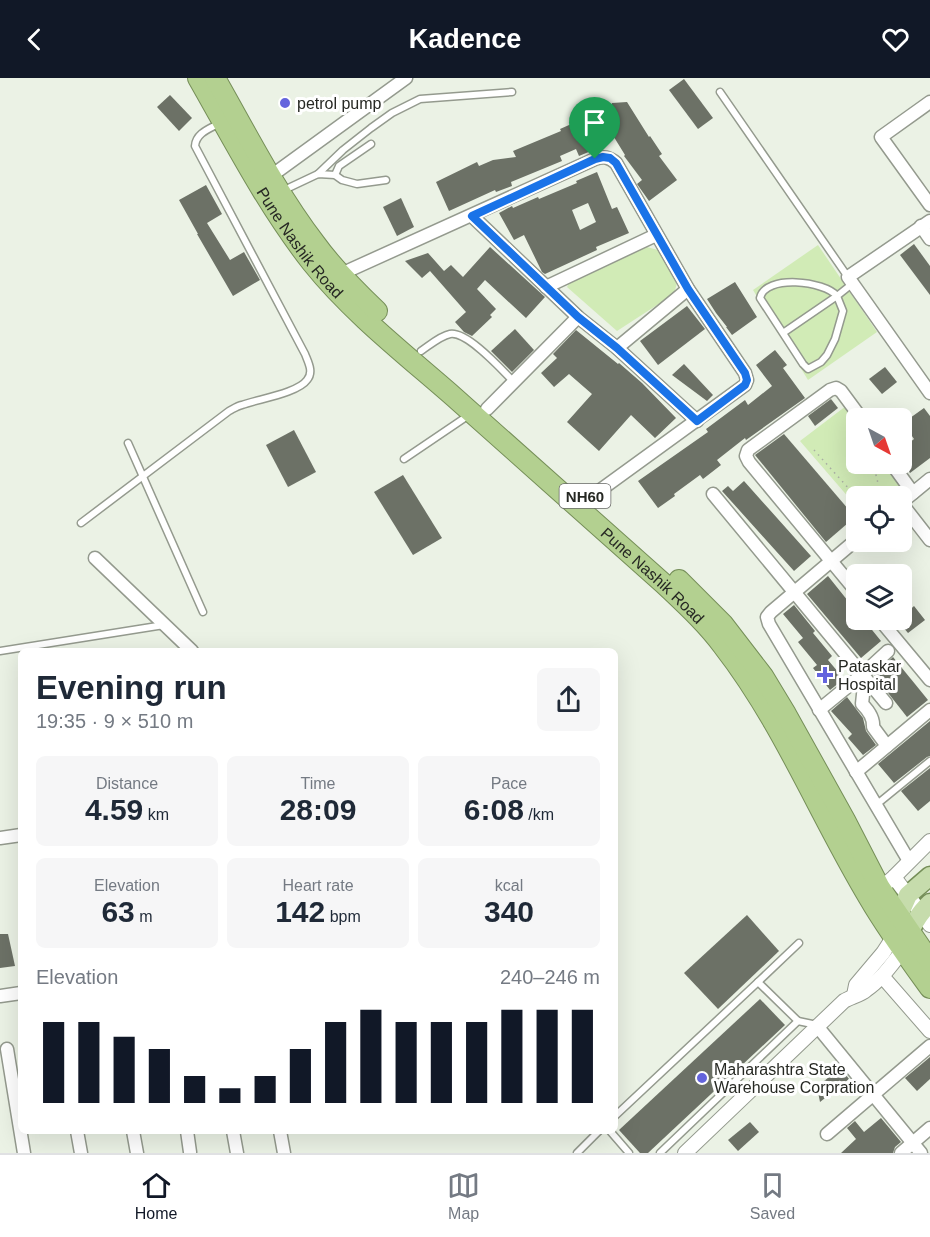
<!DOCTYPE html>
<meta charset="utf-8">
<style>
:root{--surface:#fff;--page:#f6f6f7;--text:#1f2937;--muted:#747a83;--line:#e0e1e3;--accent:#111827}
body{margin:0;font-family:Helvetica,sans-serif;background:var(--page);color:var(--text);height:100vh;display:flex;flex-direction:column;font-size:22px;white-space:nowrap}
*{box-sizing:border-box;margin:0}
p{font-size:20px;color:var(--muted)}
.icon{flex:none;width:33px;height:33px;fill:none;stroke:currentColor;stroke-width:2;stroke-linecap:round;stroke-linejoin:round}
.map{position:relative;flex:1;overflow:hidden}
.panel{position:absolute;left:18px;top:570px;width:600px;height:486px;display:flex;flex-direction:column;background:var(--surface);border-radius:9px;box-shadow:0 6px 24px #0002}
.panel>*{flex:none}
.needle{width:39px;rotate:140deg}
.buttons{position:absolute;left:846px;top:330px;display:grid;gap:12px}
.buttons a{display:grid;place-items:center;width:66px;height:66px;border-radius:9px;background:var(--surface);box-shadow:0 6px 24px #0002;font-size:30px}
.pin{position:absolute;display:grid;place-items:center;width:51px;height:51px;color:#fff;margin:-62px -26px;border-radius:50% 50% 50% 0;rotate:-45deg;box-shadow:0 0 6px #0007}
.pin .icon{rotate:45deg}
.round{display:grid;place-items:center;flex:none;width:63px;height:63px;border-radius:9px;background:var(--page)}
.head{display:flex;align-items:center;justify-content:space-between;height:102px;padding:0 18px}
h1{font-size:33px;font-weight:800;line-height:45px}
.metrics{display:grid;grid-template-columns:repeat(3,1fr);gap:9px;height:102px;padding:6px 18px}
.metrics div{display:grid;align-content:center;border-radius:9px;background:var(--page);text-align:center}
.metrics b{font-size:30px;font-weight:800}
.metrics small{font-size:16px;font-weight:400}
.metrics p{font-size:16px}
.chart{height:168px;padding:12px 18px}
.chart p{display:flex;justify-content:space-between}
.chart svg{width:100%;height:108px;margin-top:6px;stroke:var(--accent);stroke-width:6}
header{display:flex;justify-content:space-between;align-items:center;height:78px;padding:0 18px;background:var(--accent);color:#fff;font-size:27px;font-weight:800}
.dock{display:flex;justify-content:space-around;align-items:center;height:84px;border-top:2px solid var(--line);background:var(--surface);font-size:16px;color:var(--muted)}
.dock a{display:grid;justify-items:center;gap:3px}
.dock .active{color:var(--accent)}
.map>svg:first-child{display:block}
.green{fill:#d1ebb6}
.building{fill:#6c7166;fill-rule:evenodd}
.lines{fill:none;stroke-linecap:round;stroke-linejoin:round}
.service-casing{stroke:#949a8e;stroke-width:9}
.minor-casing{stroke:#949a8e;stroke-width:15}
.tertiary-casing{stroke:#949a8e;stroke-width:16}
.primary-casing{stroke:#758e58;stroke-width:21}
.trunk-casing{stroke:#758e58;stroke-width:22}
.path{stroke:#a9aea4;stroke-width:1.5;stroke-dasharray:1.5 4.5;stroke-linecap:butt}
.service{stroke:#fff;stroke-width:6}
.minor{stroke:#fff;stroke-width:12}
.tertiary{stroke:#fff;stroke-width:14}
.primary{stroke:#c6dcac;stroke-width:18}
.trunk{stroke:#b3d090;stroke-width:20}
.route-casing{stroke:#fff;stroke-width:12}
.route{stroke:#1a73e8;stroke-width:8}
.poi-dot{fill:#6464dd;stroke:#fff;stroke-width:2}
.labels{text-anchor:middle;dominant-baseline:central;stroke-width:6;stroke-linejoin:round;paint-order:stroke}
.shield{fill:#fff;stroke:#676865;stroke-width:1.5}
.shield-label{font-size:15px;font-weight:bold;fill:#262823}
.poi-label{font-size:16px;fill:#262823;stroke:#fff;text-anchor:start}
.street-label{font-size:16px;fill:#262823;stroke:#fff}
</style>
<header><svg class="icon" aria-label="back" viewBox="0 0 24 24"><path d="M15 5l-7 7 7 7"/></svg>Kadence<svg class="icon" aria-label="heart" viewBox="0 0 24 24"><path d="M12 20l-8-8c-3-5 5-10 8-4 3-6 11-1 8 4z"/></svg></header>
<div class="map">
<svg width="930" height="1075" viewBox="0 0 930 1075">
<rect width="100%" height="100%" fill="#ebf2e5"/>
<g class="green">
<polygon points="818,167 877,254 808,302 753,212"/>
<polygon points="647,169 658,172 675,199 677,205 674,216 617,253 567,209 569,205 640,170"/>
<polygon points="846,328 856,343 856,386 886,386 905,411 895,418 856,418 856,428 800,363"/>
</g>
<g class="building">
<polygon points="684,1 713,40 698,51 669,12"/>
<polygon points="170,17 192,40 179,53 157,29"/>
<polygon points="627,24 649,59 650,58 662,76 659,78 677,102 649,123 637,106 642,102 624,78 625,77 609,51 612,25"/>
<polygon points="585,40 591,55 589,56 592,64 588,66 591,73 579,78 576,71 560,78 562,83 511,104 512,108 496,114 495,112 449,133 436,104 477,84 479,88 493,82 516,79 513,73 561,53 560,51"/>
<path d="M597,94L612,131L617,129L629,155L596,169L597,172L545,196L542,194L524,157L514,162L499,135L512,128L513,130L538,119L539,121L577,105L576,103ZM588,125L596,144L580,152L572,132Z"/>
<polygon points="206,107 222,136 207,145 230,182 244,174 260,202 233,218 197,156 198,156 179,122"/>
<polygon points="401,120 414,149 397,158 383,129"/>
<polygon points="914,166 930,188 930,217 900,177"/>
<polygon points="490,169 545,219 526,240 485,202 477,211 496,231 490,237 492,239 472,258 464,254 455,244 466,234 430,193 422,200 405,183 428,175 444,193 451,187 463,199"/>
<polygon points="735,204 757,239 732,257 726,249 727,249 716,235 707,221"/>
<polygon points="687,228 705,251 658,287 640,263"/>
<polygon points="515,251 534,272 512,294 491,273"/>
<polygon points="576,252 618,286 619,285 642,305 676,340 655,360 631,337 599,373 567,344 592,316 569,296 554,309 541,295 557,280 553,276"/>
<polygon points="775,272 787,287 783,290 805,320 746,362 745,360 717,382 721,387 703,401 700,397 674,416 675,418 658,430 638,403 708,354 706,351 745,322 748,327 772,308 756,287"/>
<polygon points="684,286 713,317 707,323 672,297"/>
<polygon points="885,289 897,304 882,316 869,301"/>
<polygon points="831,321 838,330 815,348 808,338"/>
<polygon points="924,330 930,338 930,380 910,395 902,384 902,371 914,361 903,345"/>
<polygon points="294,352 316,394 288,409 266,367"/>
<polygon points="784,356 855,439 826,464 755,377"/>
<polygon points="403,397 442,460 413,477 374,414"/>
<polygon points="744,403 811,478 794,493 722,413 728,408 733,413"/>
<polygon points="828,498 856,533 856,542 864,542 881,563 861,580 807,516"/>
<polygon points="794,527 815,553 813,555 832,578 828,582 844,601 830,612 813,590 817,587 798,564 803,560 783,536"/>
<polygon points="914,528 925,542 908,555 897,542 902,542 902,539"/>
<polygon points="893,579 928,622 907,639 874,597"/>
<polygon points="847,619 863,640 866,653 876,667 863,677 848,660 852,656 831,633"/>
<polygon points="930,643 930,678 927,679 894,705 878,686"/>
<polygon points="930,690 930,723 918,733 901,713"/>
<polygon points="747,837 779,873 718,931 684,895"/>
<polygon points="0,856 8,856 15,888 0,890"/>
<polygon points="760,921 785,947 648,1075 640,1075 619,1052"/>
<polygon points="930,979 930,1001 917,1013 905,1000"/>
<polygon points="836,984 849,1001 820,1024 817,1009 835,994 831,988"/>
<polygon points="881,1040 901,1064 895,1069 893,1075 841,1075 856,1061 847,1050 855,1043 864,1054"/>
<polygon points="750,1044 759,1054 738,1073 728,1062"/>
</g>
<g class="lines">
<defs>
<g id="service">
<polyline points="720,14 848,199"/>
<polyline points="318,96 343,72 371,50 392,35 420,21 512,14"/>
<polyline points="335,97 339,88 371,66"/>
<polyline points="282,113 318,96 335,97 342,102 357,106 386,102"/>
<path d="M783,255L837,218C825,203 765,196 760,220L803,286L808,291L821,284L827,277L835,261L843,233L837,218L852,206"/>
<path d="M421,273C430,267 440,258 450,256C467,253 501,291 513,303"/>
<polyline points="128,365 203,534"/>
<polyline points="404,381 469,337"/>
<path d="M81,445L229,333C233,331 237,328 242,327C258,321 298,315 307,302C314,294 308,284 305,276L195,68C196,55 209,51 220,45"/>
<polyline points="0,573 164,547"/>
<polyline points="876,727 930,683"/>
<polyline points="798,943 758,904 799,865"/>
<polyline points="615,1038 758,904"/>
<polyline points="610,1053 629,1075"/>
<polyline points="577,1075 599,1053"/>
<polyline points="660,1075 798,943 817,947"/>
</g>
<g id="minor">
<polyline points="930,24 881,59 930,127"/>
<polyline points="271,98 406,0"/>
<polyline points="472,138 578,239 617,270 697,343"/>
<polyline points="930,143 848,199 930,315"/>
<polyline points="921,148 930,161"/>
<path d="M341,196L595,81C604,78 609,79 616,85L688,211L745,295L747,302L745,307L588,421"/>
<polyline points="546,209 656,157"/>
<polyline points="617,270 688,211"/>
<polyline points="487,331 578,239"/>
<polyline points="892,386 913,415"/>
<polyline points="713,416 886,625"/>
<polyline points="902,424 930,401"/>
<polyline points="902,426 930,462"/>
<polyline points="856,462 771,534 767,539 769,546 909,783"/>
<polyline points="95,480 192,573"/>
<polyline points="856,513 749,384 746,378 748,372 830,312 836,310 841,313 861,340"/>
<polyline points="880,542 930,602"/>
<path d="M858,600L864,607L862,626C868,632 874,640 873,649L887,668"/>
<polyline points="819,632 863,596 888,573"/>
<polyline points="856,694 930,632"/>
<polyline points="0,760 21,757"/>
<polyline points="0,918 21,915"/>
<polyline points="817,948 921,1075"/>
<polyline points="7,971 24,1075"/>
<polyline points="77,1053 81,1075"/>
<polyline points="133,1053 137,1075"/>
<polyline points="187,1053 190,1074"/>
<polyline points="233,1053 237,1075"/>
<polyline points="280,1053 284,1075"/>
<polyline points="827,1056 930,968"/>
<polyline points="901,1075 930,1050"/>
</g>
<g id="tertiary">
<polyline points="894,799 930,847"/>
<polyline points="875,815 894,799 930,763"/>
<polyline points="882,898 930,953"/>
<polyline points="854,917 856,907 883,875 894,858"/>
<path d="M685,1075L844,923C851,919 860,917 866,912C881,902 892,886 903,872"/>
</g>
<g id="primary">
<polyline points="896,850 899,837 908,817 930,798"/>
<path d="M905,866C911,850 917,837 930,825"/>
</g>
<g id="trunk">
<path id="s1" d="M198,0C234,63 267,128 312,185C352,235 406,277 454,319C524,381 594,444 664,506C685,526 706,545 723,568C783,645 819,737 869,820C887,851 909,881 930,910"/>
<path d="M215,0C247,56 276,114 315,165C333,190 355,212 377,233"/>
<polyline points="679,502 723,546 763,598 786,636 845,742 880,810 930,883"/>
</g>
</defs>
<use href="#service" class="service-casing"/>
<use href="#minor" class="minor-casing"/>
<use href="#tertiary" class="tertiary-casing"/>
<use href="#primary" class="primary-casing"/>
<use href="#trunk" class="trunk-casing"/>
<g class="path">
<polyline points="814,372 851,413 858,418"/>
<path d="M870,386C876,395 882,407 873,416L875,418"/>
</g>
<use href="#service" class="service"/>
<use href="#minor" class="minor"/>
<use href="#tertiary" class="tertiary"/>
<use href="#primary" class="primary"/>
<use href="#trunk" class="trunk"/>
</g>
<g class="lines">
<defs>
<polygon id="route" points="603,79 610,80 616,85 688,211 745,295 747,302 745,307 697,343 617,270 578,239 472,138 595,81"/>
</defs>
<use href="#route" class="route-casing"/>
<use href="#route" class="route"/>
</g>
<g class="poi-dot">
<circle cx="285" cy="25" r="6"/>
<path d="M822 588h6v6h6v6h-6v6h-6v-6h-6v-6h6z"/>
<circle cx="702" cy="1000" r="6"/>
</g>
<g class="labels">
<rect class="shield" x="559.5" y="406" width="51" height="24" rx="4.5"/>
<g class="shield-label">
<text x="585" y="418">NH60</text>
</g>
<g class="poi-label">
<text x="297" y="25">petrol pump</text>
<text x="838" y="588">Pataskar<tspan x="838" dy="18">Hospital</tspan></text>
<text x="714" y="991">Maharashtra State<tspan x="714" dy="18">Warehouse Corpration</tspan></text>
</g>
<g class="street-label">
<text stroke="none"><textPath href="#s1" startOffset="194">Pune Nashik Road</textPath></text>
<text stroke="none"><textPath href="#s1" startOffset="680">Pune Nashik Road</textPath></text>
</g>
</g>
</svg>
<div class="buttons">
<a><svg class="needle" viewBox="-14 -14 28 28"><path d="M0-13l5 13h-10z" fill="#e53935"/><path d="M0 13l5-13h-10z" fill="#747a83"/></svg></a>
<a><svg class="icon" aria-label="locate" viewBox="0 0 24 24"><circle cx="12" cy="12" r="6"/><path d="M12 2v4M12 18v4M2 12h4M18 12h4"/></svg></a>
<a><svg class="icon" aria-label="layers" viewBox="0 0 24 24"><path d="M12 4l9 5-9 5-9-5zM3 14l9 5 9-5"/></svg></a>
</div>
<div class="pin" style="left:595px;top:81px;background:#1e9e55"><svg class="icon" aria-label="arrive" viewBox="0 0 24 24"><path d="M6 21V4h12l-3 4 3 4H6"/></svg></div>
<section class="panel">
<div class="head"><div><h1>Evening run</h1><p>19:35 · 9 × 510 m</p></div><a class="round"><svg class="icon" aria-label="share" viewBox="0 0 24 24"><path d="M12 15V3M7 8l5-5 5 5M5 13v7h14v-7"/></svg></a></div>
<div class="metrics">
<div><p>Distance</p><b>4.59<small> km</small></b></div>
<div><p>Time</p><b>28:09</b></div>
<div><p>Pace</p><b>6:08<small> /km</small></b></div>
</div>
<div class="metrics">
<div><p>Elevation</p><b>63<small> m</small></b></div>
<div><p>Heart rate</p><b>142<small> bpm</small></b></div>
<div><p>kcal</p><b>340</b></div>
</div>
<div class="chart"><p><span>Elevation</span>240–246 m</p>
<svg viewBox="0 0 160 44" preserveAspectRatio="none"><path d="M5 44V11M15 44V11M25 44V17M35 44V22M45 44V33M55 44V38M65 44V33M75 44V22M85 44V11M95 44V6M105 44V11M115 44V11M125 44V11M135 44V6M145 44V6M155 44V6"/></svg>
</div>
</section>
</div>
<nav class="dock">
<a class="active"><svg class="icon" aria-label="home" viewBox="0 0 24 24"><path d="M3 11l9-7 9 7M6 9v11h12V9"/></svg>Home</a>
<a><svg class="icon" aria-label="map" viewBox="0 0 24 24"><path d="M3 6l6-2 6 2 6-2v14l-6 2-6-2-6 2zM9 4v14M15 6v14"/></svg>Map</a>
<a><svg class="icon" aria-label="saved" viewBox="0 0 24 24"><path d="M7 4h10v16l-5-4-5 4z"/></svg>Saved</a>
</nav>
